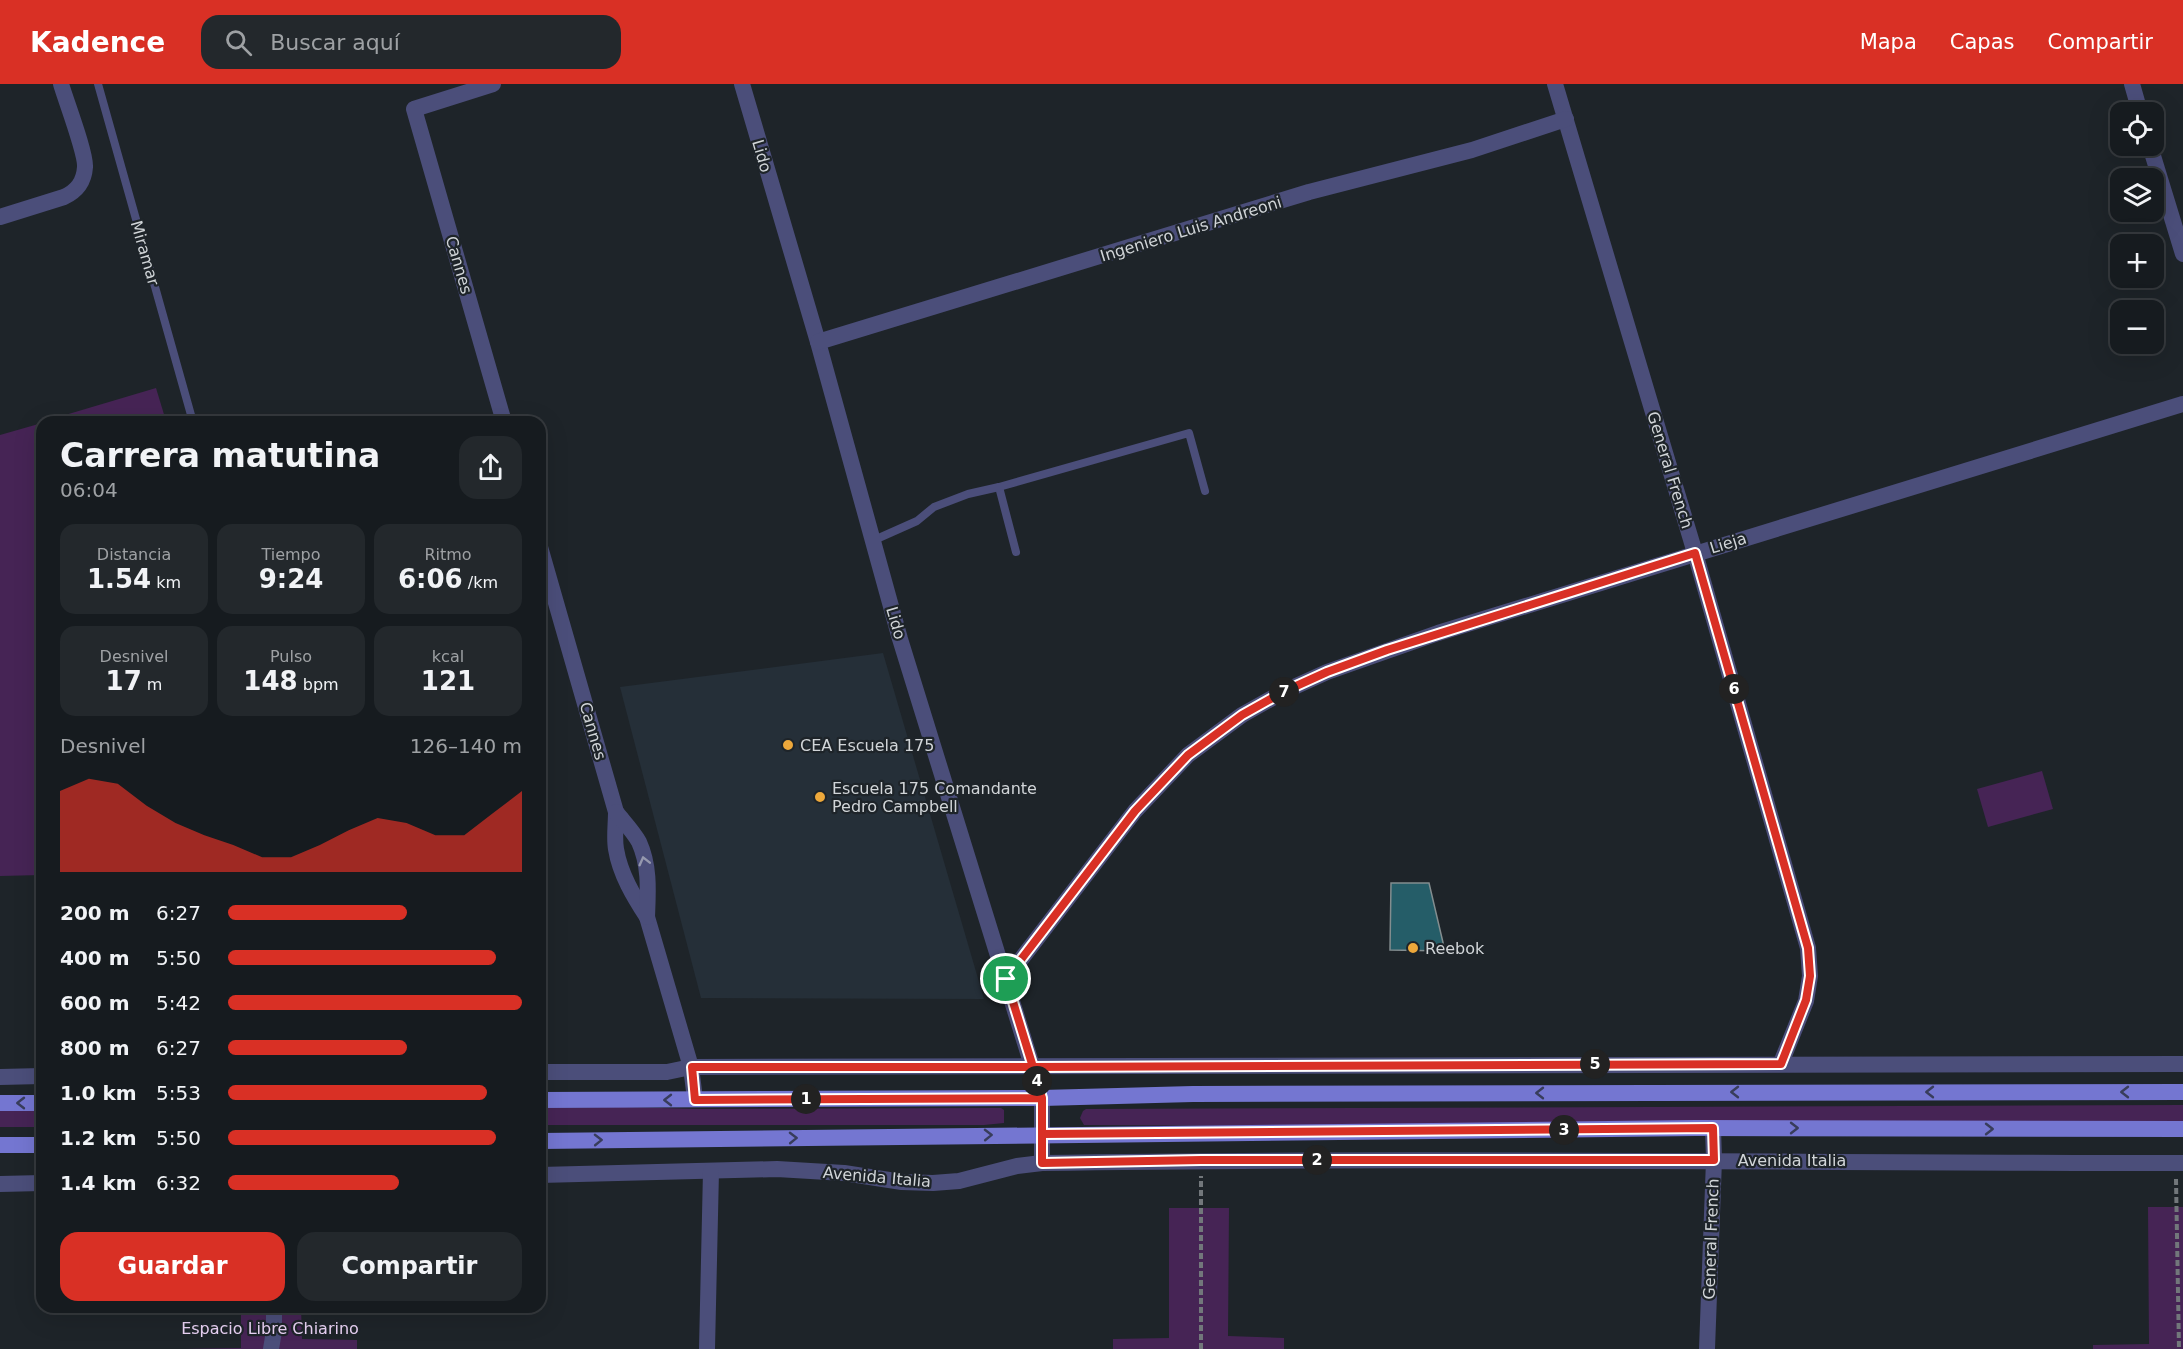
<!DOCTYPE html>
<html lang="es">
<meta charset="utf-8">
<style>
:root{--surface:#161b1f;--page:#23282c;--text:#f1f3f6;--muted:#9ea1a4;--line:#35393d;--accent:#d93025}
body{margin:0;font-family:"DejaVu Sans",sans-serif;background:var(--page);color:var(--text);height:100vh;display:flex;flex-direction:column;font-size:22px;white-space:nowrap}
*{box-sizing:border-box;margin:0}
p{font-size:20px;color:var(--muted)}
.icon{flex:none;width:33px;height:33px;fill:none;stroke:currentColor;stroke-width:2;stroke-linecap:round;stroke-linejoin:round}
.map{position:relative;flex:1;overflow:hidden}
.panel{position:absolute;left:36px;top:332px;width:510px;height:897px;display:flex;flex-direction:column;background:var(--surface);border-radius:18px;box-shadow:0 6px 24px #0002,0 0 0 2px var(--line)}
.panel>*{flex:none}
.buttons{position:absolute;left:2110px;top:18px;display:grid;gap:12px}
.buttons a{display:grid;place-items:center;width:54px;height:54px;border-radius:12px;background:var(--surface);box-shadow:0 6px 24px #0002,0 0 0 2px var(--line);font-size:30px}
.pin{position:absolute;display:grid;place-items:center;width:51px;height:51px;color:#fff;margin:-26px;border:3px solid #fff;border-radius:50%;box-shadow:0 2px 6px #0007}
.km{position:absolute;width:30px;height:30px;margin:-15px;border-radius:50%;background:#222;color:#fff;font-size:16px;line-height:30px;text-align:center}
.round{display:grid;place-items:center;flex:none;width:63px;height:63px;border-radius:18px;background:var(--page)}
.overview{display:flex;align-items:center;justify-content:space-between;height:102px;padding:0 24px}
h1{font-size:33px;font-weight:700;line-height:45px}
.metrics{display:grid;grid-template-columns:repeat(3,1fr);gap:9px;height:102px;padding:6px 24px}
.metrics div{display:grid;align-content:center;border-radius:15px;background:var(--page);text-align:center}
.metrics b{font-size:26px;font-weight:700}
.metrics small{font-size:16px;font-weight:400}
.metrics p{font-size:16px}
.chart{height:168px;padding:12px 24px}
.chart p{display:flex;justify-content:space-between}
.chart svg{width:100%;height:108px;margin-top:6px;fill:var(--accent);opacity:.7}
.action{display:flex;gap:12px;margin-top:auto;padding:12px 24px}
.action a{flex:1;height:69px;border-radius:18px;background:var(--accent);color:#fff;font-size:24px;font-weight:700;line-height:69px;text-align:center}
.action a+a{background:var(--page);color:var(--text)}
ul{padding:0 24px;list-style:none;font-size:20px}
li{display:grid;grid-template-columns:96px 72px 1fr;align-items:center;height:45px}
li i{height:15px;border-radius:8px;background:var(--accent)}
header{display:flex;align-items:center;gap:36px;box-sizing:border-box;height:84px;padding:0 30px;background:var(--accent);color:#fff}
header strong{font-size:28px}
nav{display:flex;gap:33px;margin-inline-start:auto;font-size:21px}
.search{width:420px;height:54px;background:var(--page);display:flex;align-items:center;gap:15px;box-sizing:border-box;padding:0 21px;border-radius:18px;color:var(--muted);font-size:22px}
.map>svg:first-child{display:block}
.built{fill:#252f38}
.green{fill:#462455}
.building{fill:#255d68;stroke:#838d8f;stroke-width:1.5}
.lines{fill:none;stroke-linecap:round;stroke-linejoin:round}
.path{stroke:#72777b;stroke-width:4;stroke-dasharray:6 3;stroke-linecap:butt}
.service{stroke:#4b4e7a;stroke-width:8}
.minor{stroke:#4b4e7a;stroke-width:16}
.primary{stroke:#7476d1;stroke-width:16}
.oneway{stroke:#9598ae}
.oneway2{stroke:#383d5b}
.route-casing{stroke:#fff;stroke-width:12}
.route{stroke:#d93025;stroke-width:8}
.poi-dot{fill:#eda83b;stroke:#1e2429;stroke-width:2}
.labels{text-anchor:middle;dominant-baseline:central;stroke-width:4.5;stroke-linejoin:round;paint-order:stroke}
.street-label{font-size:16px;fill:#d1d5d8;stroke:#1e2429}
.poi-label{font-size:16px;fill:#d1d5d8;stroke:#1e2429;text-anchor:start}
.park-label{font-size:16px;fill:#e9d2f4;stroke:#1e2429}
</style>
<header>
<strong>Kadence</strong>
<div class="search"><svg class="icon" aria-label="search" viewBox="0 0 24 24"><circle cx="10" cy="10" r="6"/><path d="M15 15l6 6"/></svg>Buscar aquí</div>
<nav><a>Mapa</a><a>Capas</a><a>Compartir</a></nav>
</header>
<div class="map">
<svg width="2183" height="1265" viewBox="0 0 2183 1265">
<rect width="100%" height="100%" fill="#1e2429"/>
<polygon class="built" points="883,569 984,915 701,914 620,603"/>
<g class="green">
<polygon points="156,304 166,337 45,337"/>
<polygon points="42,339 42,791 0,792 0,351"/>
<polygon points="2042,687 2053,725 1988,743 1977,705"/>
<polygon points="2183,1021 2183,1037 1285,1042 1084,1041 1080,1034 1083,1027 1086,1025"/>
<polygon points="623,1023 699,1025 1001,1024 1004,1026 1004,1039 984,1041 540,1041 540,1024"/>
<rect x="0" y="1027" width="42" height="16"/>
<polygon points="2148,1123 2183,1123 2183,1265 2093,1265 2093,1261 2149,1260"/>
<polygon points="1169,1124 1229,1124 1228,1252 1284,1254 1284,1265 1113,1265 1113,1255 1169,1254"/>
<polygon points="241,1222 301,1223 302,1255 357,1256 357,1265 184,1265 241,1264"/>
</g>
<polygon class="building" points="1391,799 1429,799 1445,867 1390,866"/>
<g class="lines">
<g class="path">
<polyline points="2176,1095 2179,1265"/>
<polyline points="1201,1265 1201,1092"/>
</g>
<g class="service">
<polyline points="98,0 193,338"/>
<polyline points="999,403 1016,468"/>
<polyline points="872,457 917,437 934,423 968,410 999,403 1189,349 1205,407"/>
</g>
<g class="minor">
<polyline points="493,0 414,25 504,338"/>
<polyline points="742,0 818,258 900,555 1042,1014 1042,1079"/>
<polyline points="1555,0 1695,469 1808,864 1810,892 1806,917 1781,979"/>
<polyline points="2132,0 2140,28"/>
<polyline points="2150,62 2183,170"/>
<path d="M0,133L64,113C77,107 84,98 85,83C86,69 66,17 61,0"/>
<polyline points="818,258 1309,108 1472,66 1566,35"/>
<path d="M540,463L616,728C616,740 614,754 616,765C620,790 634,813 647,833L691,983L695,1015"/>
<path d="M616,728C623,737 633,747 639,758C650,782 648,808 647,833"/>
<polyline points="1006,895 1135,727 1188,671 1242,631 1283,608 1327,588 1438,549 2183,320"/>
<polyline points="540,988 667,988 691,983 2183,980"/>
<polyline points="0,993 42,992"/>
<path d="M540,1091L777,1085L844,1089L902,1098L933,1099L959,1097L1017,1082L1042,1079C1423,1073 1803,1079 2183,1079"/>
<polyline points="0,1100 42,1099"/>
<polyline points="271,1265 274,1247 274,1222"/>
<polyline points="707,1265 711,1087"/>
<polyline points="1707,1265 1714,1076 1713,1044"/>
</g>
<g class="primary">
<polyline points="540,1016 1042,1014 1193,1010 2183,1008"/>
<polyline points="0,1019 42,1019"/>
<polyline points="540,1057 1696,1044 2183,1045"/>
<polyline points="0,1061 42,1061"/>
</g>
</g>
<defs><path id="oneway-chevron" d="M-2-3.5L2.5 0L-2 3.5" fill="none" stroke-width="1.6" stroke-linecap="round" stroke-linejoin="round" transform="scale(1.5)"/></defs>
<use class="oneway" href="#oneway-chevron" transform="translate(644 777) rotate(-104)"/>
<g class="oneway2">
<use href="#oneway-chevron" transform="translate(1735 1008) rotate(-180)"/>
<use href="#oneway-chevron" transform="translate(1930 1008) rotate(180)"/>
<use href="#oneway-chevron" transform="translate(2125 1008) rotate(180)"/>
<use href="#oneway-chevron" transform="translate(1540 1009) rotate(180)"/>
<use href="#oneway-chevron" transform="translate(668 1016) rotate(180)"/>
<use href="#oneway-chevron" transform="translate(21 1019) rotate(180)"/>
<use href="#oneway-chevron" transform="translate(1794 1044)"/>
<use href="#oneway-chevron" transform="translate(1989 1045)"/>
<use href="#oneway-chevron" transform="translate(988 1051) rotate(-1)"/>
<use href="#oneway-chevron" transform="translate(793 1054) rotate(-1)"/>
<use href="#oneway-chevron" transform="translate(598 1056) rotate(-1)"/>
</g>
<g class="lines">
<defs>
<polyline id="route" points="1006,895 1033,983 692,983 695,1016 1042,1014 1042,1079 1201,1076 1714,1076 1713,1044 1042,1050 1042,1014 1033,983 1781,980 1806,916 1810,892 1808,864 1695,469 1387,566 1327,588 1283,608 1242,631 1188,671 1135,727 1006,895"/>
</defs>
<use href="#route" class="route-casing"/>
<use href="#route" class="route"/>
</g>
<g class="poi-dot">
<circle cx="788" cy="661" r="6"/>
<circle cx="820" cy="713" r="6"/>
<circle cx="1413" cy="864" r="6"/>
</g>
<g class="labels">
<g class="street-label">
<text transform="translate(762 72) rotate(74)">Lido</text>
<text transform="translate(1191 145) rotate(-17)">Ingeniero Luis Andreoni</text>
<text transform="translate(145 169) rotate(74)">Miramar</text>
<text transform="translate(459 181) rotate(74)">Cannes</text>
<text transform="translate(1670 386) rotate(73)">General French</text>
<text transform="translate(1728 459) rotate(-17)">Lieja</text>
<text transform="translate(896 539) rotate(74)">Lido</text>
<text transform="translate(593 647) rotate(74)">Cannes</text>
<text x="1792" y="1076">Avenida Italia</text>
<text transform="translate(877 1093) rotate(5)">Avenida Italia</text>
<text transform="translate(1711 1155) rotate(-88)">General French</text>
</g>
<g class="poi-label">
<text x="800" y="661">CEA Escuela 175</text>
<text x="832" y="704">Escuela 175 Comandante<tspan x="832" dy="18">Pedro Campbell</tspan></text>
<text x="1425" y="864">Reebok</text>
</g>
<g class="park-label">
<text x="270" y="1244">Espacio Libre Chiarino</text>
</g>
</g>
</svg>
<div class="buttons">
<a><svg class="icon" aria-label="locate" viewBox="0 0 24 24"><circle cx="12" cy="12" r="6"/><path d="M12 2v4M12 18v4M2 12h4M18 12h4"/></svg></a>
<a><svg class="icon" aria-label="layers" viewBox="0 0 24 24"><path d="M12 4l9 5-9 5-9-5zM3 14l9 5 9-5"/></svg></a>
<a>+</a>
<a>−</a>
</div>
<div class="pin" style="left:1006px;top:895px;background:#1e9e55"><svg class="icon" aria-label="arrive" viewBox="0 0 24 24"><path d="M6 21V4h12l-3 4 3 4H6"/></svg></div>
<b class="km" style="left:806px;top:1015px">1</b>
<b class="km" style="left:1317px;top:1076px">2</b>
<b class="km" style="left:1564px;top:1046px">3</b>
<b class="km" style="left:1037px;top:997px">4</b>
<b class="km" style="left:1595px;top:980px">5</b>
<b class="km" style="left:1734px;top:605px">6</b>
<b class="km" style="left:1284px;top:608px">7</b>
<section class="panel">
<div class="overview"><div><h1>Carrera matutina</h1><p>06:04</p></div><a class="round"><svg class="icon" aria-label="share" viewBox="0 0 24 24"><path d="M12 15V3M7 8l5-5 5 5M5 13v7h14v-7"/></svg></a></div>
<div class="metrics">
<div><p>Distancia</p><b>1.54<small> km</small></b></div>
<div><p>Tiempo</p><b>9:24</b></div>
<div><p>Ritmo</p><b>6:06<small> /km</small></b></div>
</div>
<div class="metrics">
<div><p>Desnivel</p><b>17<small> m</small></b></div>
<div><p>Pulso</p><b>148<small> bpm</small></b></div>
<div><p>kcal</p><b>121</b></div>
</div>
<div class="chart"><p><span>Desnivel</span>126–140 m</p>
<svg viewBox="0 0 160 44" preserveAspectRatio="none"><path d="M0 44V11L10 6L20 8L30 17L40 24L50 29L60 33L70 38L80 38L90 33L100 27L110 22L120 24L130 29L140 29L150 20L160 11V44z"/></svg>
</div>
<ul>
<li><b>200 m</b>6:27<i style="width:61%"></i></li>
<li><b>400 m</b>5:50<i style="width:91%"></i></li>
<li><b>600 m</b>5:42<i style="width:100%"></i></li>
<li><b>800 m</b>6:27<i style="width:61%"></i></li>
<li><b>1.0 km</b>5:53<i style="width:88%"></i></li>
<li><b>1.2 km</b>5:50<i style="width:91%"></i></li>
<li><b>1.4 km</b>6:32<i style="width:58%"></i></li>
</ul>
<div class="action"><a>Guardar</a><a>Compartir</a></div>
</section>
</div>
